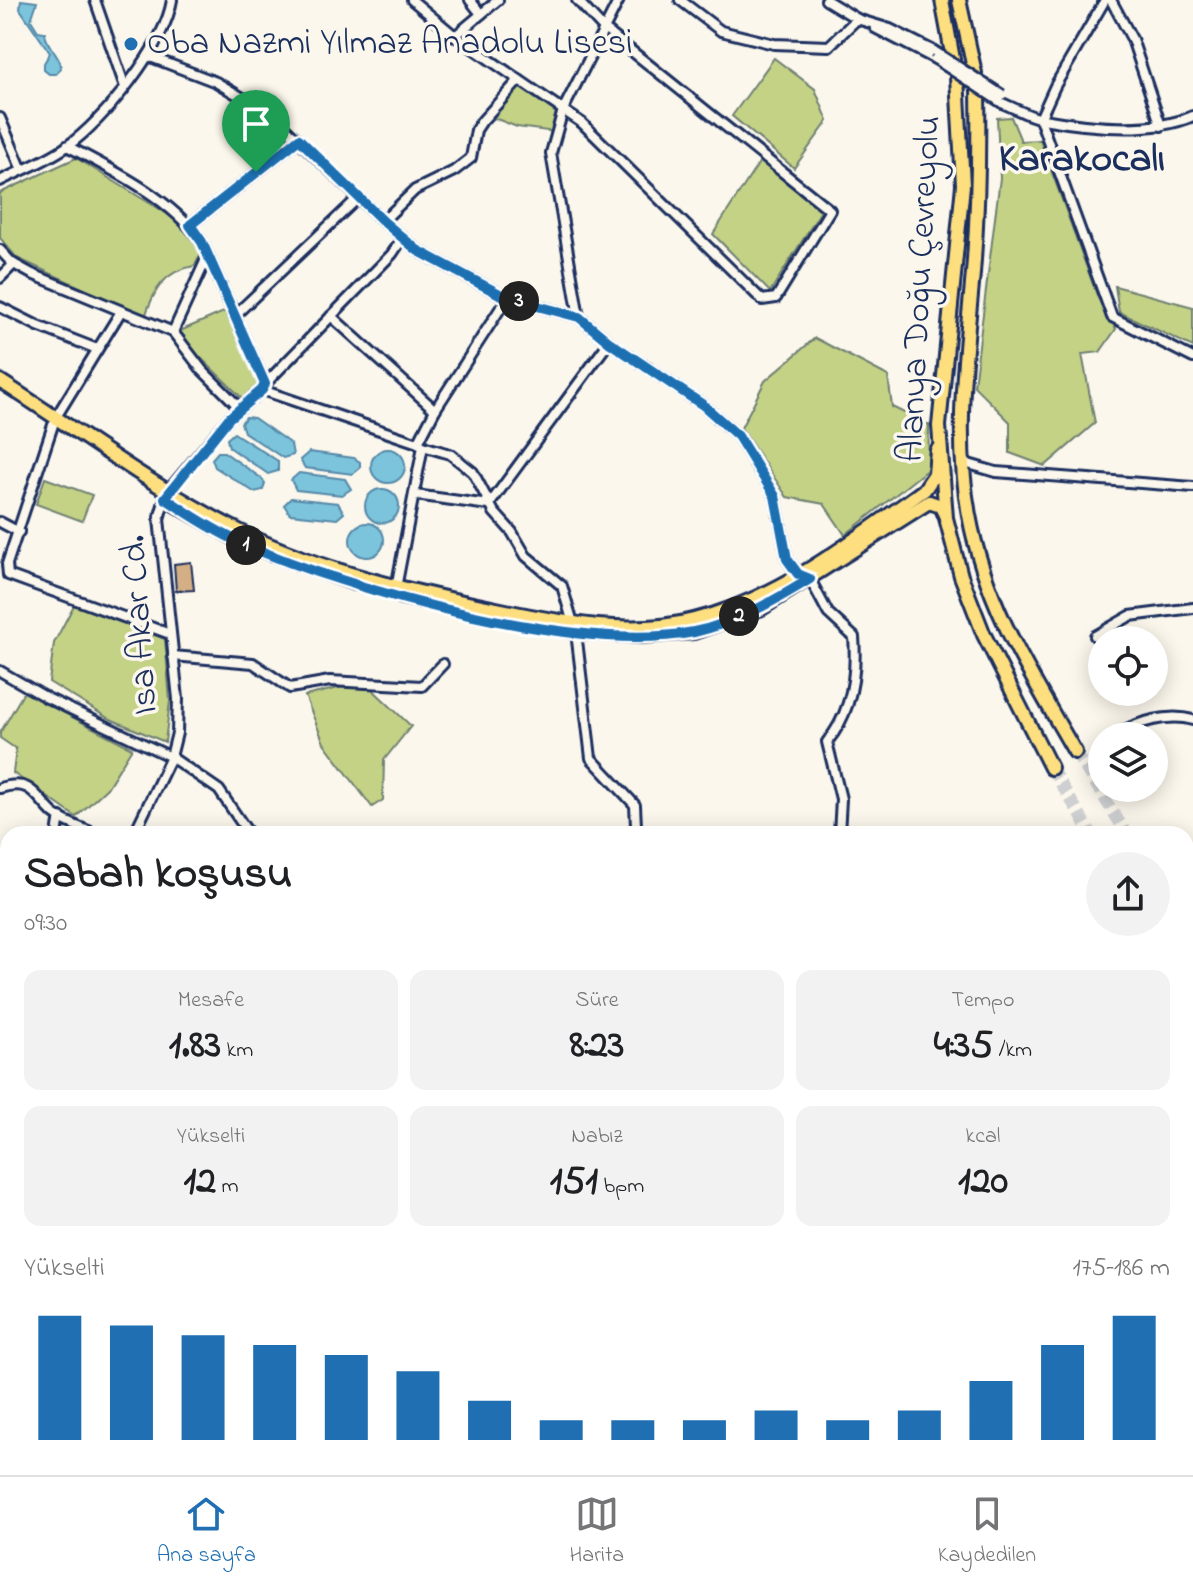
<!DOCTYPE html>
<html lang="tr">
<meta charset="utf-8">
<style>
:root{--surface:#fff;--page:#f2f2f2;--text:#202124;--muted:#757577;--line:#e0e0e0;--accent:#1f6fb2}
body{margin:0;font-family:"Indie Flower",sans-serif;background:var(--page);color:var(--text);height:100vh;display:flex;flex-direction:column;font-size:30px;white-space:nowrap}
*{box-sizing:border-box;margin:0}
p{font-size:26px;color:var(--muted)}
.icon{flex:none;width:44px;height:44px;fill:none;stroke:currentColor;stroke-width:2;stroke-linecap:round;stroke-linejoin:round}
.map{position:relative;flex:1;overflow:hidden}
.sheet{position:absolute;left:0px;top:826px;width:1194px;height:650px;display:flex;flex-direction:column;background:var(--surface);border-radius:24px 24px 0 0;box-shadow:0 4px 20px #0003}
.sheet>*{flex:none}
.fabs{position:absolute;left:1088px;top:626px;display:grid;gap:16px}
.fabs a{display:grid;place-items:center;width:80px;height:80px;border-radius:50%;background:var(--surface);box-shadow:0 4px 20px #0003;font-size:40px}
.pin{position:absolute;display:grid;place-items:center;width:68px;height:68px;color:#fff;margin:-82px -34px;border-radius:50% 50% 50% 0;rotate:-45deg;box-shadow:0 0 8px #0007}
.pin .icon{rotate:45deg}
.km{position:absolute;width:40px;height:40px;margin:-20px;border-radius:50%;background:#222;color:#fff;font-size:22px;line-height:40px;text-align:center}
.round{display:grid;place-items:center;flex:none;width:84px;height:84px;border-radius:42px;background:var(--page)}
.overview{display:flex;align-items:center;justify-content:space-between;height:136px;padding:0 24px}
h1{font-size:44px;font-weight:800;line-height:60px}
.metrics{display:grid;grid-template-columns:repeat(3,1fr);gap:12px;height:136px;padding:8px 24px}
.metrics div{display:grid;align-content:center;border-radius:16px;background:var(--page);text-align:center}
.metrics b{font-size:40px;font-weight:800}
.metrics small{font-size:22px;font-weight:400}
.metrics p{font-size:22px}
.chart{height:224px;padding:16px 24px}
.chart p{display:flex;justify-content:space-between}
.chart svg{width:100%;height:144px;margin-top:8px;stroke:var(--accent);stroke-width:6}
.dock{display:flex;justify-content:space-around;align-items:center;height:112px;border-top:2px solid var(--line);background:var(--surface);font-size:22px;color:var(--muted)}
.dock a{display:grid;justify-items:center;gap:4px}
.dock .selected{color:var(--accent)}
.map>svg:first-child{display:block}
.green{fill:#c4d286;stroke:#708072;stroke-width:2}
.water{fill:#7bc4db;stroke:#5588a9;stroke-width:2}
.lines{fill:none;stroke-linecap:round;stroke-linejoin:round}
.stream{stroke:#5588a9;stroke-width:2}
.canal{stroke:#7bc4db;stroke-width:7}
.building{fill:#d4af86;stroke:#1b2f5e;stroke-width:2}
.trunk-tunnel{stroke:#cecfd0;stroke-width:12;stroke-dasharray:12 6;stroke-linecap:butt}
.minor-casing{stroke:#1b2f5e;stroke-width:14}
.tertiary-casing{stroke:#1b2f5e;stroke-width:16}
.primary-casing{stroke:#1b2f5e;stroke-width:18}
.trunk-casing{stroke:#1b2f5e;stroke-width:18}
.minor{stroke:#fbf7ec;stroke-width:8}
.tertiary{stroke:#fbf7ec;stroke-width:10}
.primary{stroke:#fddf80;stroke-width:12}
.trunk{stroke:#fddf80;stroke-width:12}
.minor-bridge-casing{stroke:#1b2f5e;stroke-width:14;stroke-linecap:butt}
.minor-bridge{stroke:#fbf7ec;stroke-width:8}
.route-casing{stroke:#fff;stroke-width:16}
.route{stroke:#1f6fb2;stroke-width:10}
.poi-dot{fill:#1f6fb2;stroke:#fbf7ec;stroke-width:3}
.labels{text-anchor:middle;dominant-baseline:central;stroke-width:7;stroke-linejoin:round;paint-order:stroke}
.poi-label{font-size:36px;fill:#1b2f5e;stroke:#fbf7ec;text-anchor:start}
.street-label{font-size:36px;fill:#1b2f5e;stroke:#fbf7ec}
.quarter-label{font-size:40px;font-weight:bold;fill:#1b2f5e;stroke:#fbf7ec}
</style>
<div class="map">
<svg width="1193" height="1475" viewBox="0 0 1193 1475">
<rect width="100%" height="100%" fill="#fbf7ec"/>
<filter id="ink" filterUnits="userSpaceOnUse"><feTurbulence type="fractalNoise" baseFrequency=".0125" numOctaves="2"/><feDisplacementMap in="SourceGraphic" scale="16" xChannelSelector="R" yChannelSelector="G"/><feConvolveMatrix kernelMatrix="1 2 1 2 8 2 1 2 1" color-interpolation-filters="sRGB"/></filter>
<g filter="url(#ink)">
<g class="green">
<polygon points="774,58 815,89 828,121 794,168 732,116"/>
<polygon points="520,83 561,111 555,132 517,127 489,116"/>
<polygon points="1011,117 1021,141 1040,140 1098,298 1116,329 1100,352 1082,354 1095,423 1045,466 1010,453 1010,422 974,386 1000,178 997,118"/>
<path d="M76,158L177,220L202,253L194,266C164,271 154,290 145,317L17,258L0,238V193Z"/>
<polygon points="760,161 821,211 770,292 713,234"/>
<polygon points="1115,286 1193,307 1193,347 1119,312"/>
<polygon points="226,311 259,384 242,398 199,356 180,331"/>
<polygon points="815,338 888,376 892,407 929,425 928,469 845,535 824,504 787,497 741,428 765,381"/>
<polygon points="45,478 92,495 82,521 36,504"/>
<polygon points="74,605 165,639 170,701 165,742 108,718 49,682 54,643"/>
<polygon points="343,687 372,689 411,726 384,760 383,800 372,807 324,743 305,696"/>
<polygon points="24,692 132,748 107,788 76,817 13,773 16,749 0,738 0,733"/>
</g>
<g class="water">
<path d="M21,0L37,2L31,20L38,31L45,32C45,46 61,55 61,69L56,74H49L44,70V63L50,53L20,9Z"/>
<polygon points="246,417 254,418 291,444 293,455 283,458 244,432 241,423"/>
<polygon points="234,433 278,461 278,471 268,474 229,447 227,439"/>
<circle cx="388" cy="466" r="17"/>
<polygon points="218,452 224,452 261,478 265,483 263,490 254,492 215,467 212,459"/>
<polygon points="309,452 354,458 360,462 360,468 353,474 305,468 300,460"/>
<polygon points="299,473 345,479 351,489 342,495 296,490 291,480"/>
<circle cx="382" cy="506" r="17"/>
<polygon points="291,498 338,503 344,513 337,519 290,514 284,505"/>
<circle cx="367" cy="540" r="17"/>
</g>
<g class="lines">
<polyline class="stream" points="603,1475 605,1468"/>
<g class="canal">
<polyline points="1129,1468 1133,1475 1146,1475"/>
<polyline points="683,1470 703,1475 747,1468"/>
</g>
</g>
<polygon class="building" points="191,562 194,590 176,591 174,564"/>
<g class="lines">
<g class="trunk-tunnel">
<polyline points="1075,752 1127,834"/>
<polyline points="1051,768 1092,834"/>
<polyline points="1186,928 1193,939"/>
<polyline points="1186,982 1193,993"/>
</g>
<defs>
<g id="minor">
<polyline points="95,0 125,87"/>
<polyline points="412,0 455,36 582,123 762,300 776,298 830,210 603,28 577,0"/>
<polyline points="470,0 481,14"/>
<path d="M619,0L563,110L551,153L579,317L609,342L703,405L738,436L775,496L787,559L798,574L810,579L828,613L854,637C857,675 852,712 827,742L841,799L839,834"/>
<polyline points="680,0 721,31 774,44 829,46 857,19 890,29 934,51"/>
<polyline points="826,0 859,20"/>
<polyline points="1111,0 1132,39 1161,126"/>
<polyline points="875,28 935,59"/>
<polyline points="455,36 498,0"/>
<polyline points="148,56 216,82 273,116 384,222 417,250 507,298 579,317"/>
<path d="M1002,103C1015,108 1029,117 1043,119C1087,127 1152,134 1193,116"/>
<polyline points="0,118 22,170"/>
<polyline points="1040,119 1112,317 1193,358"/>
<polyline points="1040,119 1055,86 1105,0"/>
<path d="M67,146C115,171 170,198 202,242L265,384"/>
<path d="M0,181C22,170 46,161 66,147C104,121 165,45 172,0"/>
<polyline points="383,221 415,190 454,171 471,158 476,130 482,121 519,80"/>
<polyline points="190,225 299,139"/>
<polyline points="0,250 12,263 32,274 173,332 202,370 240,408"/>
<polyline points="0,278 14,264"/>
<polyline points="0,307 38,326 97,349"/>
<polyline points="234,316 358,198"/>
<polyline points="331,316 435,410"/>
<polyline points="173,332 208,255"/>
<polyline points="262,390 418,443"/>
<polyline points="56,417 120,313"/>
<polyline points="53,425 7,564 8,575 170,634"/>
<polyline points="423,446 450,454 473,472 494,512 512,532 526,556 562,586 573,623"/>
<polyline points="965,463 996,472 1193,487"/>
<polyline points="168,491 229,418 262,390 265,384 392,254 402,239"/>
<polyline points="415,495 489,505 609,342"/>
<polyline points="0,522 19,532"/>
<polyline points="396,588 423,446 418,443 435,410 507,298"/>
<polyline points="576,632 591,758 635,805 636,826 631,834"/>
<polyline points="1095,636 1130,616 1193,608"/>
<polyline points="173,656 253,663 290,688 330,681 422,686 443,664"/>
<polyline points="0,671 47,698 171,757 219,790 249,834"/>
<path d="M1115,736C1135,722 1169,713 1193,720"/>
<path d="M0,788C33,778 35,797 54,814C65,823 83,828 96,834"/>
<polyline points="57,834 60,817"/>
<polyline points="134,834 171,757 177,733 178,699 159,519 165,498"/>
<polyline points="0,970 8,972"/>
<polyline points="0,1049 8,1055"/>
<polyline points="1186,1181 1193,1182"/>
<polyline points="1193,1198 1187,1249 1193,1262"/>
<polyline points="0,1308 8,1288"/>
<polyline points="0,1329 8,1334"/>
<polyline points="1186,1380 1190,1380 1193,1371"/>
<polyline points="0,1443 8,1446"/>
<polyline points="58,1468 90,1475"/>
<polyline points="1030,1468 1045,1475"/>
<polyline points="125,1475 147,1475"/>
<polyline points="186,1475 290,1475"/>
<polyline points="317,1475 319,1468"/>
<polyline points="650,1475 658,1470 683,1468"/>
<polyline points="809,1475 850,1468"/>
</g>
<polyline id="tertiary" points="0,920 8,923"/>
<g id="primary">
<path d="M0,381C80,432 156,490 241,532C323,572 413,592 501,610C562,623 633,636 694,620C779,599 853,541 924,490L935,474L937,450"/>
<polyline points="167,500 243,543 354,583"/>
<polyline points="402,597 576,632 642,636 694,632 762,608 929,502"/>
</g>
<g id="trunk">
<polyline points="942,0 953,59"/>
<polyline points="959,0 975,73"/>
<polyline points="957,77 963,185 939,426 946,518 961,576 984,635 1051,768"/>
<path d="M978,90C979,152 978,211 973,273C966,353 954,434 969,515C985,604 1031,675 1075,752"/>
<polyline points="929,502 941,506 945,515"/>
</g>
</defs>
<use href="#minor" class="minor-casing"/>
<use href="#tertiary" class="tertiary-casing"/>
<use href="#primary" class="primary-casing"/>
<use href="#trunk" class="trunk-casing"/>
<use href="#minor" class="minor"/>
<use href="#tertiary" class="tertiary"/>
<use href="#primary" class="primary"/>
<use href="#trunk" class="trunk"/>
<defs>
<g id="minor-bridge">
<polyline points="934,51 1002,95"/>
<polyline points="935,59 1002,103"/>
</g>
</defs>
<use href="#minor-bridge" class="minor-bridge-casing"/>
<use href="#minor-bridge" class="minor-bridge"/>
</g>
</g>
<g class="lines" filter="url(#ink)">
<defs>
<path id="route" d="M299,139L384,222L417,250L507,298L579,317L609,342L703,405L738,436L775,496L787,559L798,574L810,579C774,601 736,623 694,632C578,655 352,591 244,544C216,532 190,515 165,498L229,418L262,390L265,384L202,242L190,225Z"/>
</defs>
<use href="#route" class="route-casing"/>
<use href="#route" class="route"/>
</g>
<circle class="poi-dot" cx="131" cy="44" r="8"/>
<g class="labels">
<g class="poi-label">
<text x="147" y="44">Oba Nazmi Yılmaz Anadolu Lisesi</text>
</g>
<g class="street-label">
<text transform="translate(921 289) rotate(-87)">Alanya Doğu Çevreyolu</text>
<text transform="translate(141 625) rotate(-94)">Isa Akar Cd.</text>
</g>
<g class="quarter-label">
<text x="1082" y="160">Karakocalı</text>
</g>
</g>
</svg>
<div class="fabs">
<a><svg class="icon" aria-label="locate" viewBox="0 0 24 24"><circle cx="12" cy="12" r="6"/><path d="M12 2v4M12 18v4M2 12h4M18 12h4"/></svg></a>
<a><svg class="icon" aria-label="layers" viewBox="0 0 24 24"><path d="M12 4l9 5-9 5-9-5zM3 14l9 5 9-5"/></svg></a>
</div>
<div class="pin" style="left:256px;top:172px;background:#1e9e55"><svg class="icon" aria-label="arrive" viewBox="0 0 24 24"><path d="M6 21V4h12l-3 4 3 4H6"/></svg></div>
<b class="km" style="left:246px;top:545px">1</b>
<b class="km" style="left:739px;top:616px">2</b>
<b class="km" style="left:519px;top:301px">3</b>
<section class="sheet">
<div class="overview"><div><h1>Sabah koşusu</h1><p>09:30</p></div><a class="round"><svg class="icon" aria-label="share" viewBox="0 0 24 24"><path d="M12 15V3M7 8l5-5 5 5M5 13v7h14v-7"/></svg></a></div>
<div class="metrics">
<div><p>Mesafe</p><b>1.83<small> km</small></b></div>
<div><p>Süre</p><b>8:23</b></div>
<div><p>Tempo</p><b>4:35<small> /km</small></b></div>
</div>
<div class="metrics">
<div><p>Yükselti</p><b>12<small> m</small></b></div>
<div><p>Nabız</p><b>151<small> bpm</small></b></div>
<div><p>kcal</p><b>120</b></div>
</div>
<div class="chart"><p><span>Yükselti</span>175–186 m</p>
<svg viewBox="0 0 160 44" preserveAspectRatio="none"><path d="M5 44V6M15 44V9M25 44V12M35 44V15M45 44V18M55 44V23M65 44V32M75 44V38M85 44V38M95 44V38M105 44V35M115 44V38M125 44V35M135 44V26M145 44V15M155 44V6"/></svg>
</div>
</section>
</div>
<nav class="dock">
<a class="selected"><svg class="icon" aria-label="home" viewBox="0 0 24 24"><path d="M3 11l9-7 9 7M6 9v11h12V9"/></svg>Ana sayfa</a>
<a><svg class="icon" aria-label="map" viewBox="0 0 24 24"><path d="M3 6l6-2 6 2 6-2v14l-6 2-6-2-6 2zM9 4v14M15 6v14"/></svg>Harita</a>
<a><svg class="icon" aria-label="saved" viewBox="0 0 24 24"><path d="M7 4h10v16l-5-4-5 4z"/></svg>Kaydedilen</a>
</nav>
